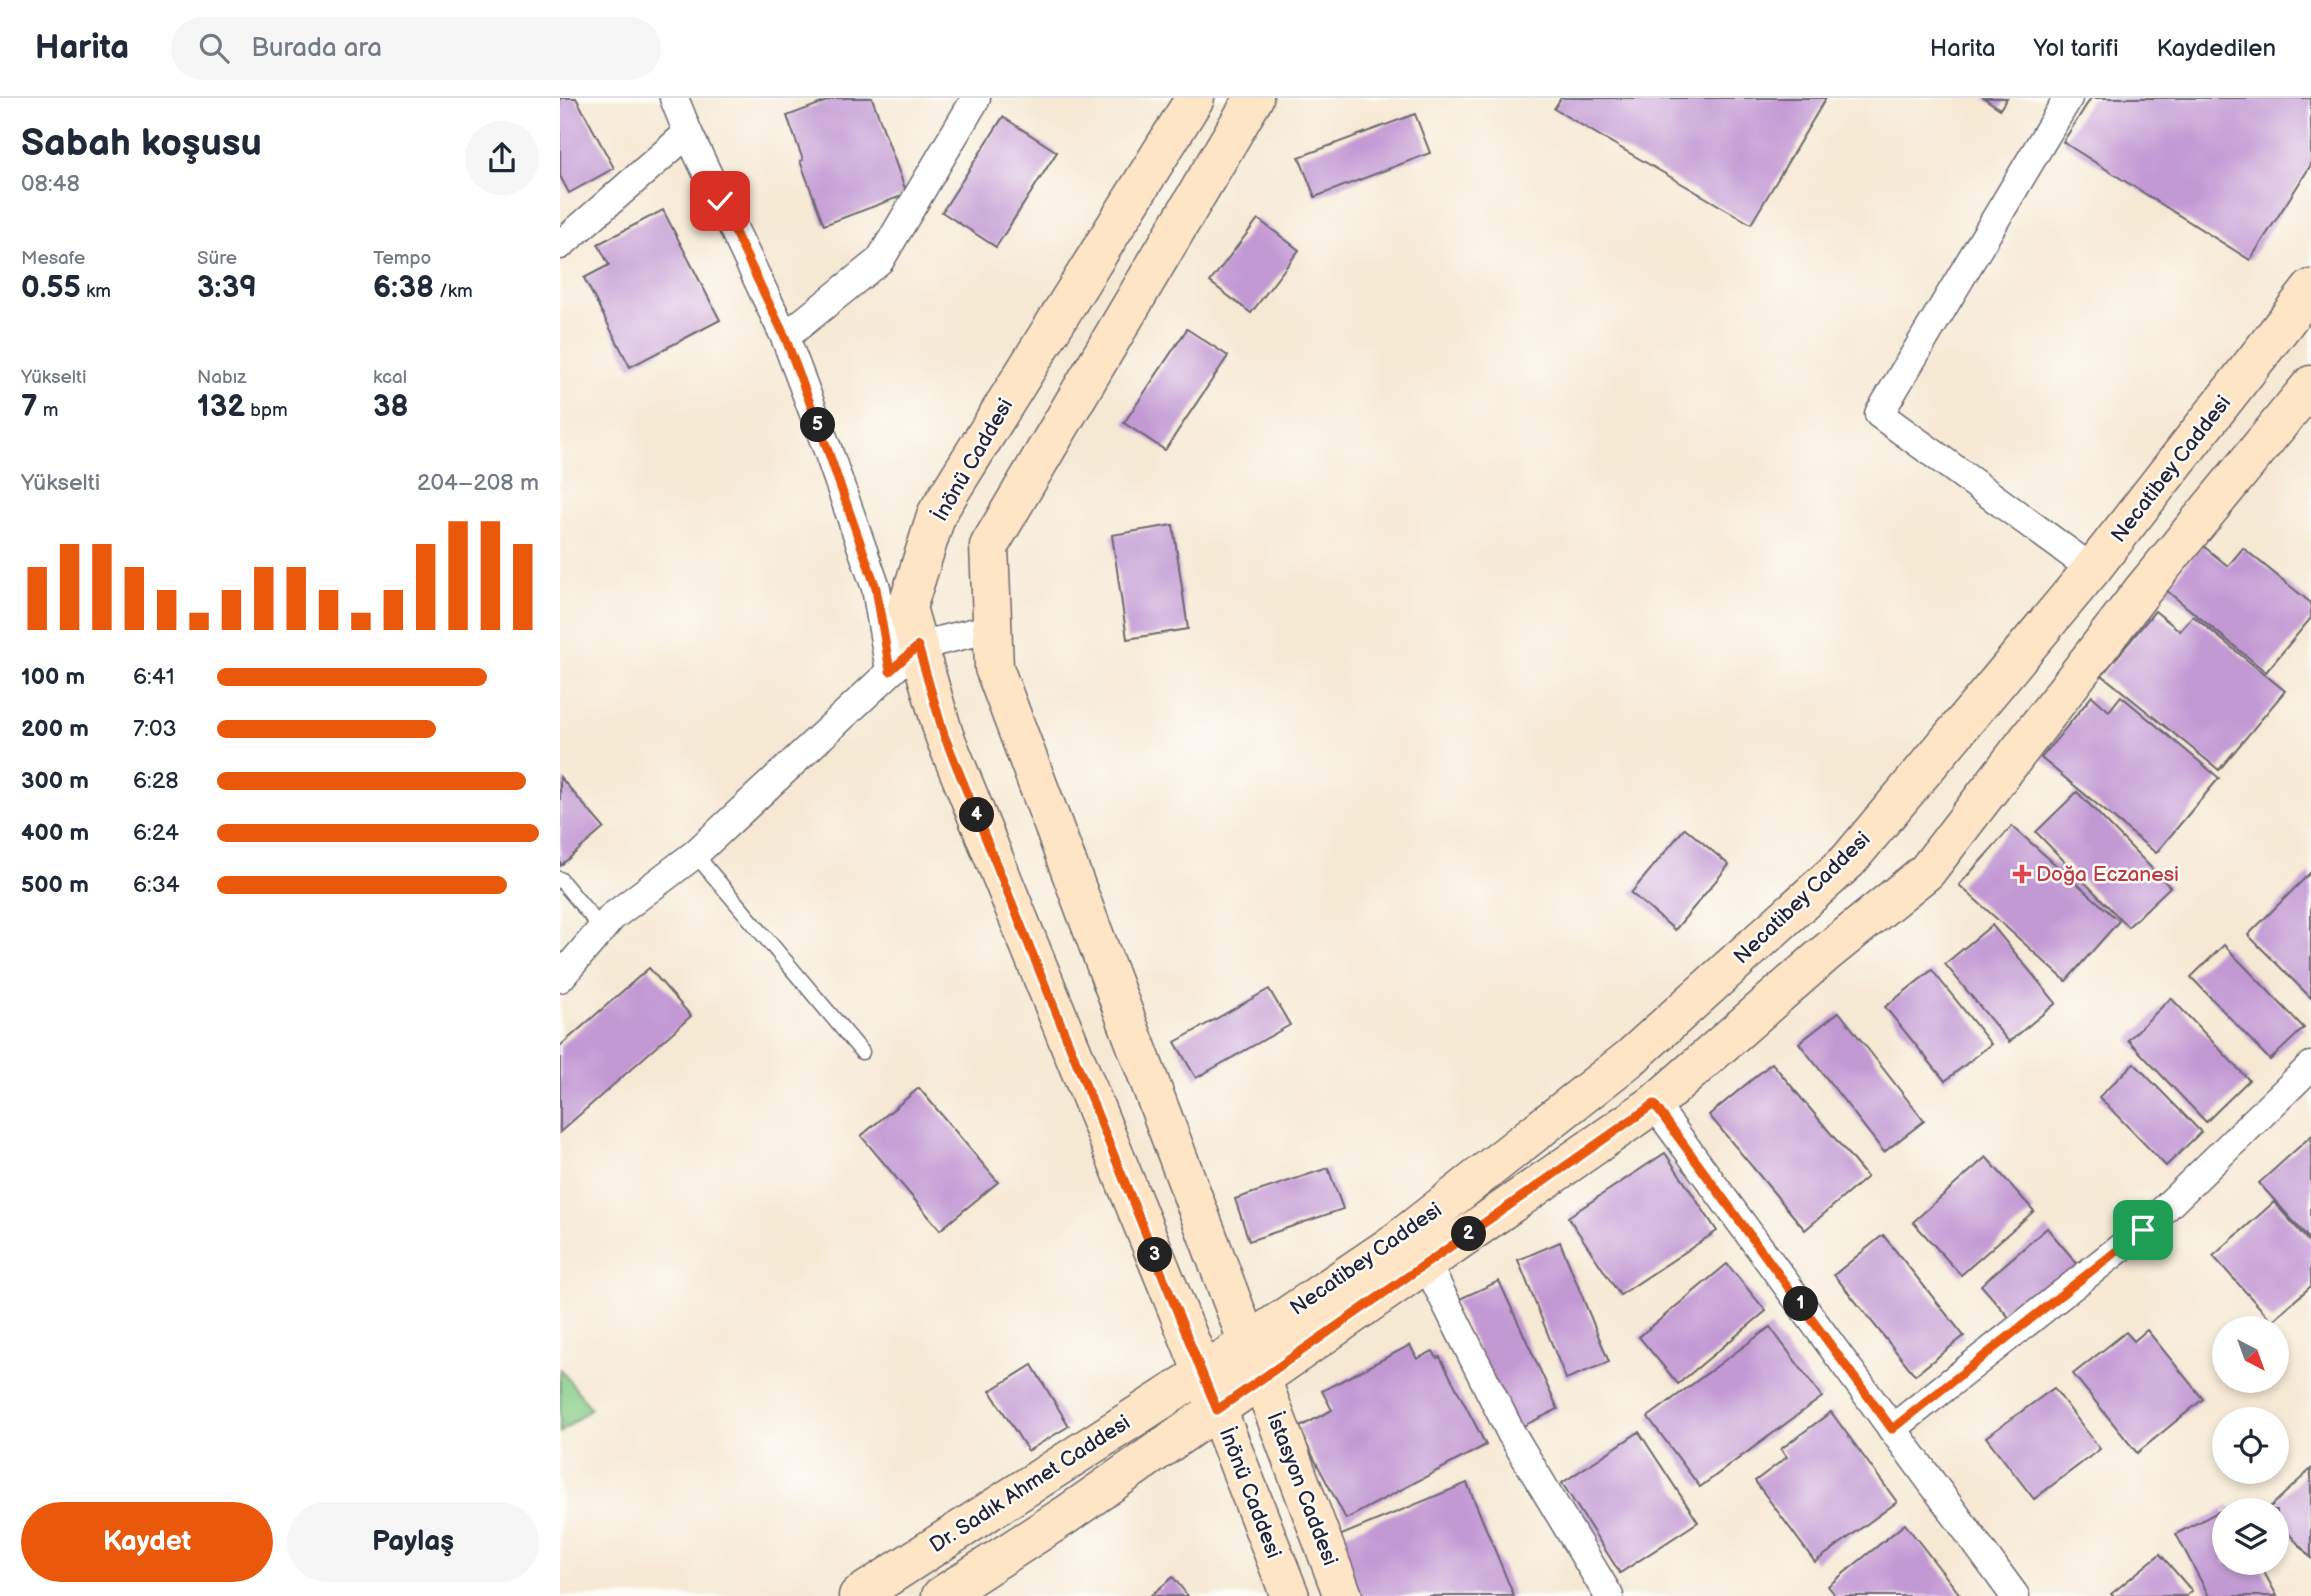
<!DOCTYPE html>
<html lang="tr">
<meta charset="utf-8">
<style>
:root{--surface:#fff;--page:#f6f6f7;--text:#1f2937;--muted:#747a83;--line:#e0e1e3;--accent:#ea580c}
body{margin:0;font-family:"Balsamiq Sans",sans-serif;background:var(--page);color:var(--text);height:100vh;display:flex;flex-direction:column;font-size:26px;white-space:nowrap}
*{box-sizing:border-box;margin:0}
p{font-size:23px;color:var(--muted)}
.icon{flex:none;width:38px;height:38px;fill:none;stroke:currentColor;stroke-width:2;stroke-linecap:round;stroke-linejoin:round}
.map{position:relative;flex:1;overflow:hidden}
.drawer{display:flex;flex-direction:column;background:var(--surface);width:560px}
.drawer>*{flex:none}
.needle{width:46px;rotate:139deg}
.controls{position:absolute;left:1652px;top:1218px;display:grid;gap:14px}
.controls a{display:grid;place-items:center;width:77px;height:77px;border-radius:50%;background:var(--surface);box-shadow:0 4px 10px #0003;font-size:35px}
.pin{position:absolute;display:grid;place-items:center;width:60px;height:60px;color:#fff;margin:-30px;border-radius:14px;box-shadow:0 4px 10px #0006}
.km{position:absolute;width:35px;height:35px;margin:-18px;border-radius:50%;background:#222;color:#fff;font-size:19px;line-height:35px;text-align:center}
.round{display:grid;place-items:center;flex:none;width:74px;height:74px;border-radius:37px;background:var(--page)}
.head{display:flex;align-items:center;justify-content:space-between;height:119px;padding:0 21px}
h1{font-size:38px;font-weight:700;line-height:52px}
.stats{display:grid;grid-template-columns:repeat(3,1fr);gap:10px;height:119px;padding:7px 21px}
.stats div{display:grid;align-content:center}
.stats b{font-size:30px;font-weight:700}
.stats small{font-size:19px;font-weight:400}
.stats p{font-size:19px}
.chart{height:196px;padding:14px 21px}
.chart p{display:flex;justify-content:space-between}
.chart svg{width:100%;height:126px;margin-top:7px;stroke:var(--accent);stroke-width:6}
.button{display:flex;gap:14px;margin-top:auto;padding:14px 21px}
.button a{flex:1;height:80px;border-radius:42px;background:var(--accent);color:#fff;font-size:28px;font-weight:700;line-height:80px;text-align:center}
.button a+a{background:var(--page);color:var(--text)}
ul{padding:0 21px;list-style:none;font-size:23px}
li{display:grid;grid-template-columns:112px 84px 1fr;align-items:center;height:52px}
li i{height:18px;border-radius:9px;background:var(--accent)}
header{display:flex;align-items:center;gap:42px;box-sizing:border-box;height:98px;padding:0 35px;background:var(--surface);border-bottom:2px solid var(--line)}
header strong{font-size:33px}
nav{display:flex;gap:38px;margin-inline-start:auto;font-size:24px}
.search{width:490px;height:63px;background:var(--page);display:flex;align-items:center;gap:18px;box-sizing:border-box;padding:0 24px;border-radius:38px;color:var(--muted);font-size:26px}
main{display:flex;flex:1;min-height:0}
.map>svg:first-child{display:block}
.park{fill:#85ca85;stroke:#547660;stroke-width:2}
.building{fill:#c399d4}
.lines{fill:none;stroke-linecap:round;stroke-linejoin:round}
.lane-casing{stroke:#6c6871;stroke-width:17}
.street-casing{stroke:#6c6871;stroke-width:31}
.secondary-casing{stroke:#6c6871;stroke-width:41}
.lane{stroke:#fff;stroke-width:14}
.street{stroke:#fff;stroke-width:28}
.secondary{stroke:#fde5c5;stroke-width:38}
.route-casing{stroke:#fff;stroke-width:14}
.route{stroke:#ea580c;stroke-width:9}
.health-dot{fill:#e0444e;stroke:#fdfcf7;stroke-width:2.5}
.labels{text-anchor:middle;dominant-baseline:central;stroke-width:5;stroke-linejoin:round;paint-order:stroke}
.street-label{font-size:21px;fill:#22223b;stroke:#fdfcf7}
.health-label{font-size:21px;fill:#be3a42;stroke:#fdfcf7;text-anchor:start}
</style>
<header>
<strong>Harita</strong>
<div class="search"><svg class="icon" aria-label="search" viewBox="0 0 24 24"><circle cx="10" cy="10" r="6"/><path d="M15 15l6 6"/></svg>Burada ara</div>
<nav><a>Harita</a><a>Yol tarifi</a><a>Kaydedilen</a></nav>
</header>
<main>
<section class="drawer">
<div class="head"><div><h1>Sabah koşusu</h1><p>08:48</p></div><a class="round"><svg class="icon" aria-label="share" viewBox="0 0 24 24"><path d="M12 15V3M7 8l5-5 5 5M5 13v7h14v-7"/></svg></a></div>
<div class="stats">
<div><p>Mesafe</p><b>0.55<small> km</small></b></div>
<div><p>Süre</p><b>3:39</b></div>
<div><p>Tempo</p><b>6:38<small> /km</small></b></div>
</div>
<div class="stats">
<div><p>Yükselti</p><b>7<small> m</small></b></div>
<div><p>Nabız</p><b>132<small> bpm</small></b></div>
<div><p>kcal</p><b>38</b></div>
</div>
<div class="chart"><p><span>Yükselti</span>204–208 m</p>
<svg viewBox="0 0 160 44" preserveAspectRatio="none"><path d="M5 44V22M15 44V14M25 44V14M35 44V22M45 44V30M55 44V38M65 44V30M75 44V22M85 44V22M95 44V30M105 44V38M115 44V30M125 44V14M135 44V6M145 44V6M155 44V14"/></svg>
</div>
<ul>
<li><b>100 m</b>6:41<i style="width:84%"></i></li>
<li><b>200 m</b>7:03<i style="width:68%"></i></li>
<li><b>300 m</b>6:28<i style="width:96%"></i></li>
<li><b>400 m</b>6:24<i style="width:100%"></i></li>
<li><b>500 m</b>6:34<i style="width:90%"></i></li>
</ul>
<div class="button"><a>Kaydet</a><a>Paylaş</a></div>
</section>
<div class="map">
<svg width="1751" height="1498" viewBox="0 0 1751 1498">
<rect width="100%" height="100%" fill="#fdfcf7"/>
<filter id="ink" filterUnits="userSpaceOnUse"><feTurbulence type="fractalNoise" baseFrequency=".0143" numOctaves="2"/><feDisplacementMap in="SourceGraphic" scale="14" xChannelSelector="R" yChannelSelector="G"/><feConvolveMatrix kernelMatrix="1 2 1 2 8 2 1 2 1" color-interpolation-filters="sRGB"/></filter>
<filter id="wash" filterUnits="userSpaceOnUse"><feTurbulence type="fractalNoise" baseFrequency=".00686" numOctaves="4" result="noise"/><feDisplacementMap in="SourceGraphic" scale="28" xChannelSelector="R" yChannelSelector="G"/><feGaussianBlur stdDeviation="1.57" result="paint"/><feColorMatrix in="noise" values="0 0 0 0 0 0 0 0 0 0 0 0 0 0 0 0 0 1.4 0 .05"/><feComposite in="paint" operator="in"/></filter>
<g filter="url(#wash)">
<rect width="100%" height="100%" fill="#f6e9d4"/>
<polygon class="park" points="0,1271 31,1310 0,1335"/>
<g id="blocks">
<g class="building">
<polygon points="0,0 16,0 54,70 9,95 0,78"/>
<polygon points="275,0 312,0 347,96 264,127 240,63 243,62 227,18"/>
<polygon points="1001,0 1266,0 1191,126 994,11"/>
<polygon points="1424,0 1447,0 1440,11"/>
<polygon points="1531,0 1751,0 1751,67 1690,162 1503,44"/>
<polygon points="855,16 870,55 755,99 739,59"/>
<polygon points="443,19 497,54 436,149 382,114"/>
<polygon points="103,112 160,222 70,269 24,180 49,167 38,146"/>
<polygon points="698,121 739,152 691,215 650,184"/>
<polygon points="627,231 668,258 605,352 564,325"/>
<polygon points="613,427 628,531 567,541 552,437"/>
<polygon points="1642,447 1668,468 1683,450 1751,505 1751,520 1706,574 1606,492"/>
<polygon points="1595,513 1620,533 1633,518 1725,593 1659,672 1542,577"/>
<polygon points="1532,598 1549,613 1561,598 1659,680 1596,755 1481,660"/>
<polygon points="0,679 44,730 0,768"/>
<polygon points="1517,694 1610,789 1568,829 1476,734"/>
<polygon points="1452,728 1559,823 1506,883 1399,787"/>
<polygon points="1125,730 1169,767 1115,832 1071,795"/>
<polygon points="1751,774 1751,900 1688,837"/>
<polygon points="1432,827 1496,905 1449,944 1385,866"/>
<polygon points="1664,847 1744,930 1710,962 1631,879"/>
<polygon points="89,870 131,918 0,1034 0,948"/>
<polygon points="1372,872 1431,946 1385,983 1325,909"/>
<polygon points="709,891 730,927 636,980 615,944"/>
<polygon points="1611,900 1689,982 1646,1024 1568,942"/>
<polygon points="1279,914 1364,1023 1324,1054 1239,945"/>
<polygon points="1212,965 1307,1079 1245,1132 1149,1017"/>
<polygon points="1574,965 1641,1034 1606,1068 1539,999"/>
<polygon points="359,990 438,1084 380,1132 301,1038"/>
<polygon points="1751,1038 1751,1143 1699,1085"/>
<polygon points="1105,1055 1157,1133 1060,1197 1008,1119"/>
<polygon points="1426,1059 1474,1113 1401,1177 1353,1124"/>
<polygon points="768,1070 783,1111 689,1143 675,1101"/>
<polygon points="1714,1104 1751,1146 1751,1188 1712,1223 1653,1158"/>
<polygon points="1487,1130 1520,1169 1454,1225 1421,1187"/>
<polygon points="1323,1137 1404,1238 1355,1277 1274,1177"/>
<polygon points="1000,1144 1049,1264 1006,1281 958,1162"/>
<polygon points="1167,1166 1206,1213 1118,1286 1079,1239"/>
<polygon points="939,1183 998,1311 955,1332 895,1203"/>
<polygon points="1210,1229 1262,1299 1140,1389 1088,1319"/>
<polygon points="1587,1232 1643,1301 1577,1355 1513,1276 1566,1234 1574,1243"/>
<polygon points="850,1247 857,1261 873,1253 877,1260 880,1259 926,1347 786,1421 738,1330 772,1312 762,1293"/>
<polygon points="472,1267 509,1328 468,1353 430,1293"/>
<polygon points="1494,1290 1540,1351 1474,1401 1426,1339"/>
<polygon points="1271,1314 1337,1404 1255,1464 1195,1383 1227,1359 1221,1351"/>
<polygon points="1079,1334 1138,1424 1060,1475 1002,1385"/>
<polygon points="1751,1371 1751,1460 1717,1423 1717,1412 1707,1412"/>
<polygon points="907,1385 954,1498 789,1498 767,1443"/>
<polygon points="1669,1408 1671,1412 1664,1412 1664,1465 1699,1465 1717,1498 1649,1498 1616,1436"/>
<polygon points="1345,1426 1401,1498 1276,1498 1268,1488"/>
<polygon points="1600,1456 1632,1493 1626,1498 1553,1498 1551,1496"/>
<polygon points="613,1479 628,1498 590,1498"/>
</g>
</g>
</g>
<g filter="url(#ink)">
<use href="#blocks" fill-opacity="0" stroke="#6c6871" stroke-width="2"/>
<g class="lines">
<defs>
<g id="lane">
<polyline points="135,756 302,954"/>
<polyline points="0,781 42,831"/>
</g>
<g id="street">
<polyline points="114,0 128,35 225,239 267,350 316,490 330,573"/>
<polyline points="1508,0 1319,316 1532,471"/>
<polyline points="0,147 128,35"/>
<polyline points="225,239 320,162 416,0"/>
<polyline points="0,880 52,819 135,756 358,548 432,530"/>
<polyline points="1094,1006 1455,1498"/>
<polyline points="867,1167 951,1335 1049,1498"/>
<polyline points="1332,1331 1583,1132 1751,968"/>
</g>
<g id="secondary">
<polyline points="635,0 377,415 347,510 384,637 643,1275 730,1498"/>
<polyline points="694,0 429,448 434,570 783,1498"/>
<polyline points="298,1498 643,1275 836,1144 1070,960 1288,763 1532,471 1751,191"/>
<polyline points="381,1498 506,1417 1094,1006 1266,855 1367,773 1582,493 1751,287"/>
</g>
</defs>
<use href="#lane" class="lane-casing"/>
<use href="#street" class="street-casing"/>
<use href="#secondary" class="secondary-casing"/>
<use href="#lane" class="lane"/>
<use href="#street" class="street"/>
<use href="#secondary" class="secondary"/>
</g>
</g>
<g class="lines" filter="url(#ink)">
<defs>
<polyline id="route" points="160,103 225,239 267,350 316,490 330,573 358,548 384,637 657,1312 1094,1006 1332,1331 1583,1132"/>
</defs>
<use href="#route" class="route-casing"/>
<use href="#route" class="route"/>
</g>
<path class="health-dot" d="M1458.5 765.5h7v7h7v7h-7v7h-7v-7h-7v-7h7z"/>
<g class="labels">
<g class="street-label">
<text transform="translate(413 362) rotate(-60)">İnönü Caddesi</text>
<text transform="translate(1611 371) rotate(-52)">Necatibey Caddesi</text>
<text transform="translate(1242 800) rotate(-44)">Necatibey Caddesi</text>
<text transform="translate(806 1161) rotate(-35)">Necatibey Caddesi</text>
<text transform="translate(470 1386) rotate(-33)">Dr. Sadık Ahmet Caddesi</text>
<text transform="translate(742 1391) rotate(69)">İstasyon Caddesi</text>
<text transform="translate(690 1395) rotate(69)">İnönü Caddesi</text>
</g>
<g class="health-label">
<text x="1476" y="776">Doğa Eczanesi</text>
</g>
</g>
</svg>
<div class="controls">
<a><svg class="needle" viewBox="-14 -14 28 28"><path d="M0-13l5 13h-10z" fill="#e53935"/><path d="M0 13l5-13h-10z" fill="#747a83"/></svg></a>
<a><svg class="icon" aria-label="locate" viewBox="0 0 24 24"><circle cx="12" cy="12" r="6"/><path d="M12 2v4M12 18v4M2 12h4M18 12h4"/></svg></a>
<a><svg class="icon" aria-label="layers" viewBox="0 0 24 24"><path d="M12 4l9 5-9 5-9-5zM3 14l9 5 9-5"/></svg></a>
</div>
<div class="pin" style="left:1583px;top:1132px;background:#1e9e55"><svg class="icon" aria-label="arrive" viewBox="0 0 24 24"><path d="M6 21V4h12l-3 4 3 4H6"/></svg></div>
<div class="pin" style="left:160px;top:103px;background:#d93025"><svg class="icon" aria-label="check" viewBox="0 0 24 24"><path d="M5 12l5 5 9-10"/></svg></div>
<b class="km" style="left:1241px;top:1206px">1</b>
<b class="km" style="left:909px;top:1136px">2</b>
<b class="km" style="left:595px;top:1157px">3</b>
<b class="km" style="left:417px;top:717px">4</b>
<b class="km" style="left:258px;top:327px">5</b>
</div>
</main>
